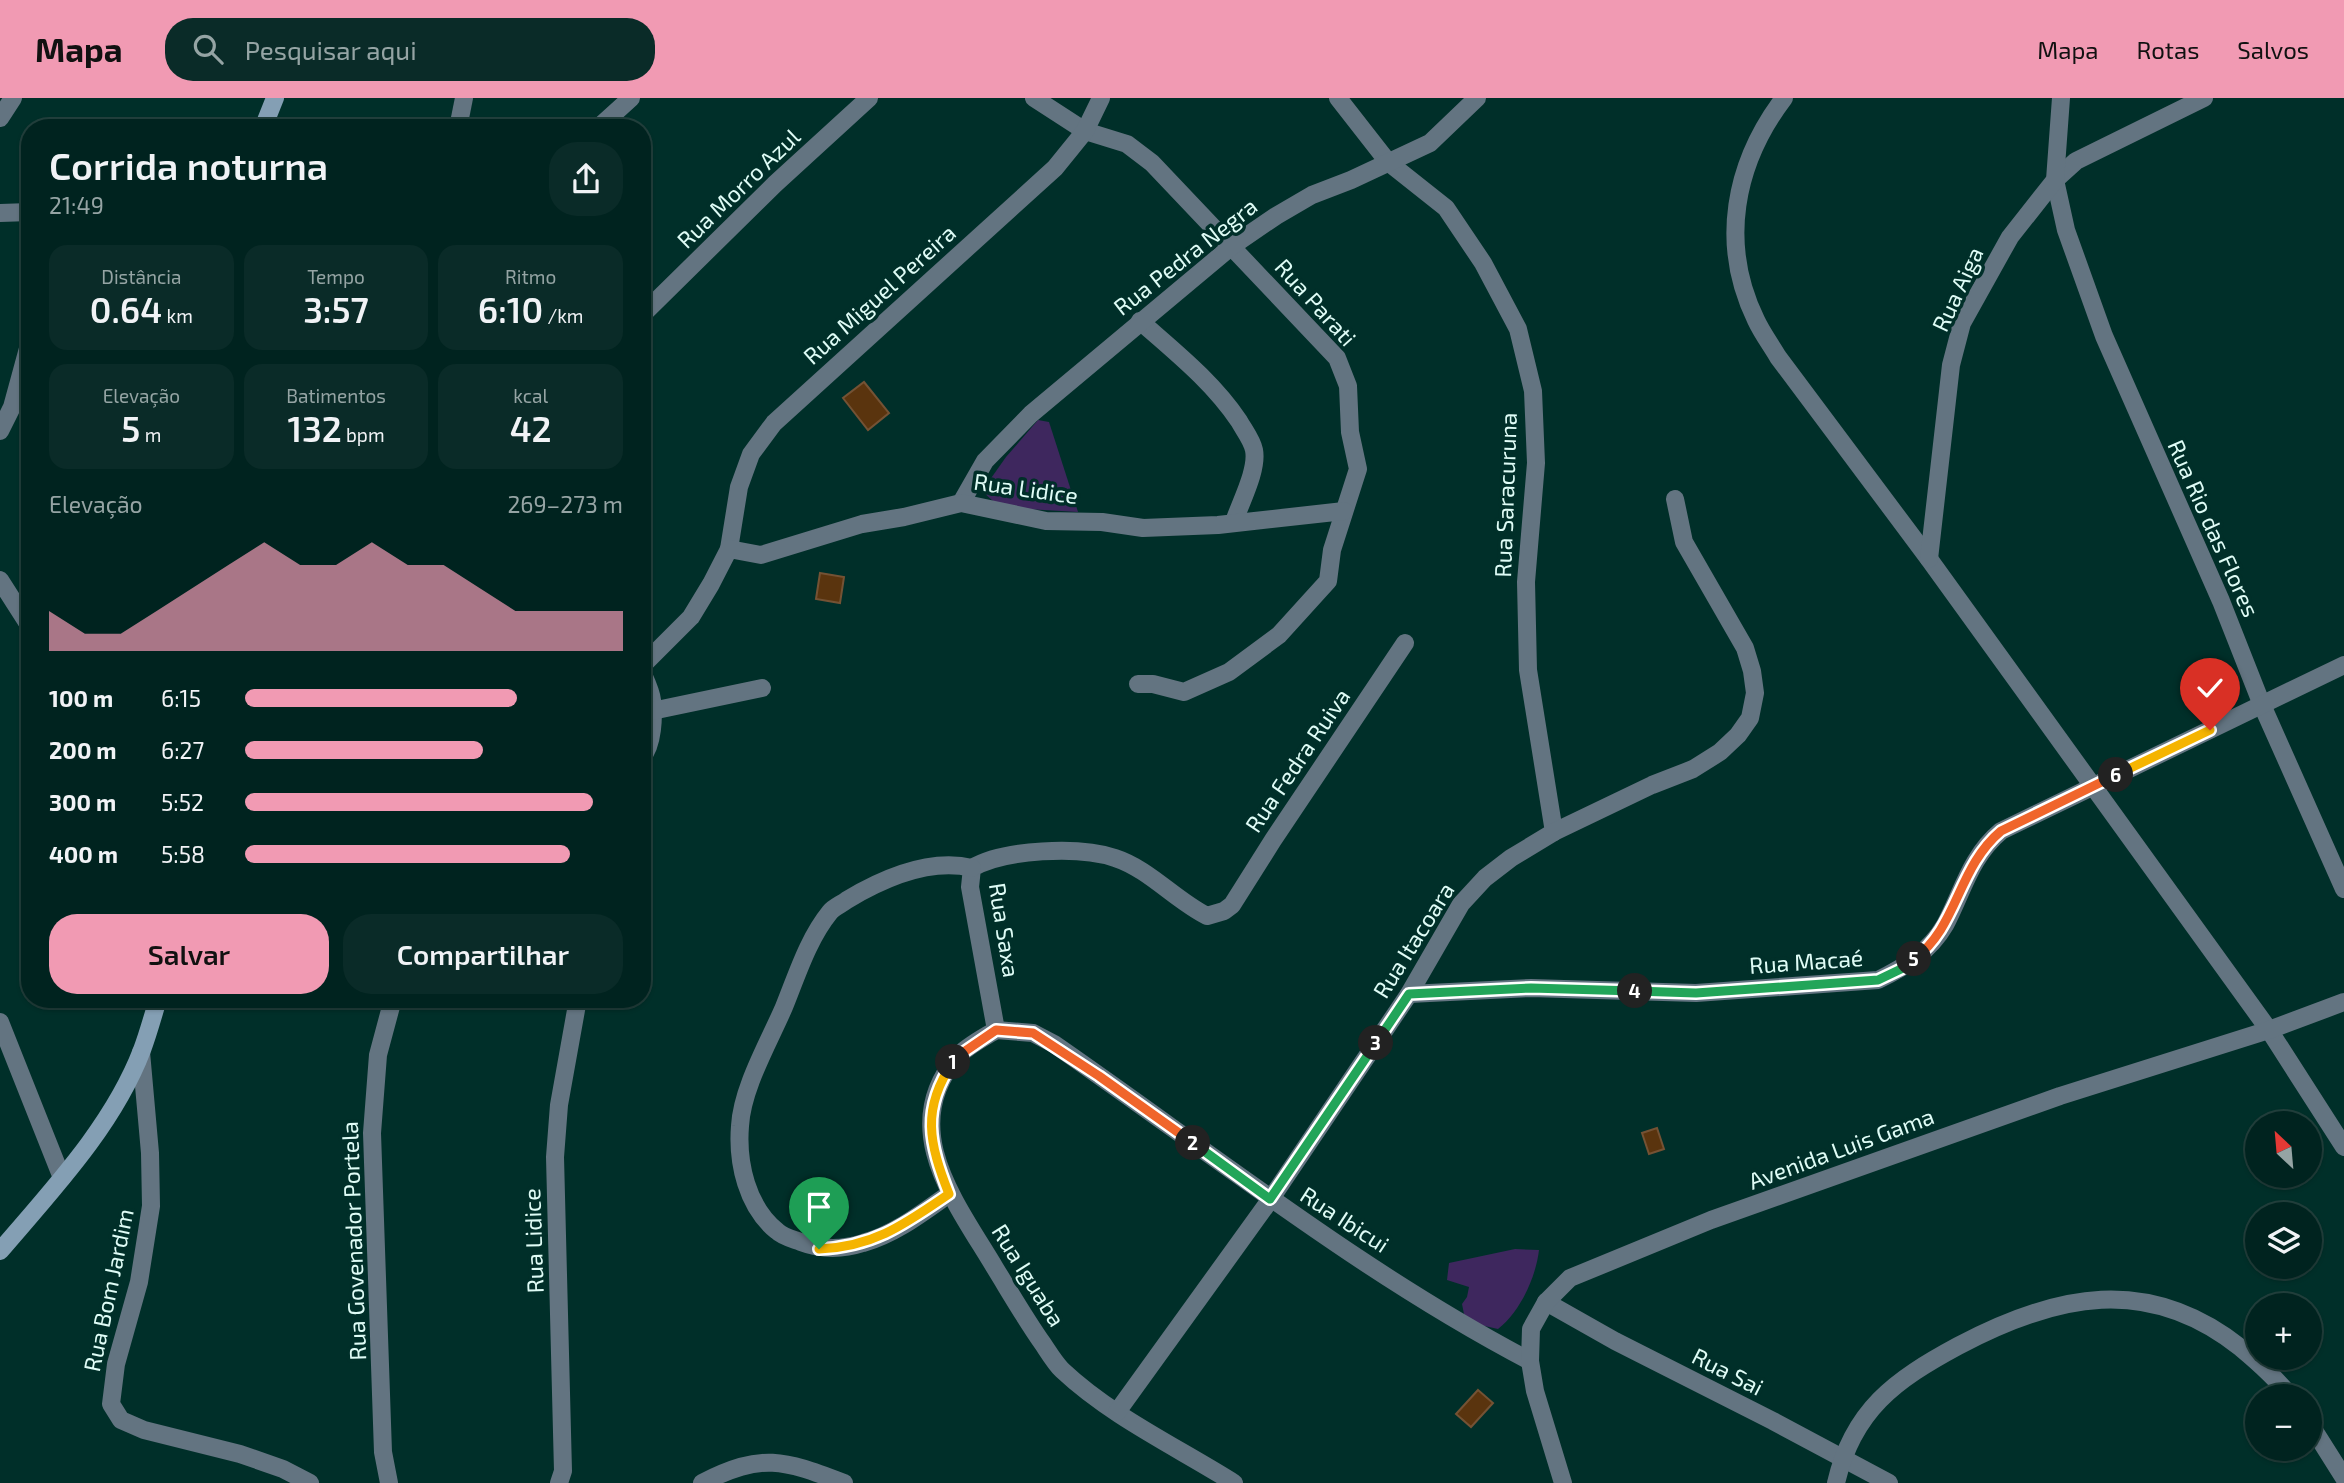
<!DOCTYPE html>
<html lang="pt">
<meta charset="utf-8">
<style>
:root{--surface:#00231f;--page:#0a2b28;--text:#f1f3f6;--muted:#95a4a4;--line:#22403d;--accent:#f19ab3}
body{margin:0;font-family:"Exo 2",sans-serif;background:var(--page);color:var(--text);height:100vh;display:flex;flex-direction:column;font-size:26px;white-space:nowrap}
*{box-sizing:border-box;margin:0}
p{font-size:23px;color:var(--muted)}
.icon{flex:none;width:38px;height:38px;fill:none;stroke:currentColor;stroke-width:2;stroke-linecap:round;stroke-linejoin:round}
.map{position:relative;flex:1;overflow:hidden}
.drawer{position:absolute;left:21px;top:21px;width:630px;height:889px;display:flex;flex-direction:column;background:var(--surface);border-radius:28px;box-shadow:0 2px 5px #0004,0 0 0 2px var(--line)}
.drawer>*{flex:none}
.needle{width:46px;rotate:334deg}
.fabs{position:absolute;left:2245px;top:1013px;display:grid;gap:14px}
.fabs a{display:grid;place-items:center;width:77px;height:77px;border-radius:50%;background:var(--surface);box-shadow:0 2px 5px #0004,0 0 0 2px var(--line);font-size:35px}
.pin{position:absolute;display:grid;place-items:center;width:60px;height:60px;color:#fff;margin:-72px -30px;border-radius:50% 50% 50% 0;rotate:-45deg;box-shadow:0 0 7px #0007}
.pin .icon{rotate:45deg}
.km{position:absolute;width:35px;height:35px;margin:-18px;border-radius:50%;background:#222;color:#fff;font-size:19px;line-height:35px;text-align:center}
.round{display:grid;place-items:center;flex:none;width:74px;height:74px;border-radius:28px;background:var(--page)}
.headline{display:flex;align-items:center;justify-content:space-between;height:119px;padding:0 28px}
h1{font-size:38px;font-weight:600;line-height:52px}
.figures{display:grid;grid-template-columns:repeat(3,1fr);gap:10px;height:119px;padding:7px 28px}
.figures div{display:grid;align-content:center;border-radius:18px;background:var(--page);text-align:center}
.figures b{font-size:35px;font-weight:600}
.figures small{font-size:19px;font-weight:400}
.figures p{font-size:19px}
.chart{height:196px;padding:14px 28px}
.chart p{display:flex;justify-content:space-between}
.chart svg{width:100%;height:126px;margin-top:7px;fill:var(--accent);opacity:.7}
.action{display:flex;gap:14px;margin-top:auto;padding:14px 28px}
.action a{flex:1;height:80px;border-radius:28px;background:var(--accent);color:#111;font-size:28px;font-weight:600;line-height:80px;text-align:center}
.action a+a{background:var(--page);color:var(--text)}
ul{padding:0 28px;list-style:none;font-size:23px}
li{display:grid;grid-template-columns:112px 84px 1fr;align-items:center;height:52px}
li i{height:18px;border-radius:9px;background:var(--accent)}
header{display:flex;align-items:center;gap:42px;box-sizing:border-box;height:98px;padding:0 35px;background:var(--accent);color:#111}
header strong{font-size:33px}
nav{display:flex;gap:38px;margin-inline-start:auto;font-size:24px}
.search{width:490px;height:63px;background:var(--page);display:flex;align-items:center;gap:18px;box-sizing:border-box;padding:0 24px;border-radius:28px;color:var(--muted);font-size:26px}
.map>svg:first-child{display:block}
.green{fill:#3e275e}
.building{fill:#5a340e;stroke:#745234;stroke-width:2}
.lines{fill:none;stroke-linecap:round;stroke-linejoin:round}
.minor{stroke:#637481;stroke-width:18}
.secondary{stroke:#849fb4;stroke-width:18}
.split-1-casing{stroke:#fff;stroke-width:14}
.split-2-casing{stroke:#fff;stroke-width:14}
.split-3-casing{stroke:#fff;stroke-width:14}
.split-4-casing{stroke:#fff;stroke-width:14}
.split-5-casing{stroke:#fff;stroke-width:14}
.split-6-casing{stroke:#fff;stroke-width:14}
.split-7-casing{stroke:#fff;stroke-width:14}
.split-1{stroke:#f5b400;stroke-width:9}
.split-2{stroke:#f0652b;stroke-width:9}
.split-3{stroke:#22a559;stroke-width:9}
.split-4{stroke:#22a559;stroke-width:9}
.split-5{stroke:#22a559;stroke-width:9}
.split-6{stroke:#f0652b;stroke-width:9}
.split-7{stroke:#f5b400;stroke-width:9}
.labels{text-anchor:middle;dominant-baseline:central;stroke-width:7;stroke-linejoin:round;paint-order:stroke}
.street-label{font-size:23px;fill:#dffcf6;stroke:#002f29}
</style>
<header>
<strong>Mapa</strong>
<div class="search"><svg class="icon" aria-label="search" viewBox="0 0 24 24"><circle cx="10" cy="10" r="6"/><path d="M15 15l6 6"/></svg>Pesquisar aqui</div>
<nav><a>Mapa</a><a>Rotas</a><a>Salvos</a></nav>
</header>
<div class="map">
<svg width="2344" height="1385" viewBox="0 0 2344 1385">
<rect width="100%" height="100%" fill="#002f29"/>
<g class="green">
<polygon points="1038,322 1049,324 1078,414 1027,411 994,404 982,393 1006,359"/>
<path d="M1515,1151L1539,1152C1536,1179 1520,1214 1498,1231L1476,1226L1464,1216L1462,1206L1467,1199L1469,1189L1447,1182L1449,1165Z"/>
</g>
<g class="building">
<polygon points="864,284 889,315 868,332 843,300"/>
<polygon points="820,475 844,479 840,505 816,501"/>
<polygon points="1657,1030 1664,1051 1649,1056 1642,1035"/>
<polygon points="1478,1292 1493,1305 1471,1329 1456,1316"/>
</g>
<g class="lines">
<g class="minor">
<polyline points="1034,0 1085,33 1127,46 1152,65 1337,260 1348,288 1350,334 1358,371 1332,452 1328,483 1279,537 1229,574 1184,594 1153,586 1138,586"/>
<polyline points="1338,0 1388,64 1446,110 1483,165 1518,231 1533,293 1536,365 1526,484 1528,572 1554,734"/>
<path d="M1784,0C1734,66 1719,146 1756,222C1762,235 1771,247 1778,259L1929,461L2269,932L2344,1049"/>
<polyline points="2204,0 2076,63 2055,82 2066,132 2104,238 2221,503 2262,607 2344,791"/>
<polyline points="0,20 13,0"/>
<polyline points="458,30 464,0"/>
<polyline points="598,30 631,0"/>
<polyline points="0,115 30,114"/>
<polyline points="642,217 775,86 869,0"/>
<path d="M1140,223C1175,254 1212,283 1239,323C1244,332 1252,342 1254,352C1258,372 1240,405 1234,424"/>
<polyline points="0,333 12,309 30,243"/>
<polyline points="961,405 985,363 1031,316 1232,148 1276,118 1312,97 1351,82 1430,45 1477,0"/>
<polyline points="729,451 739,389 751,356 774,325 1055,70 1085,33 1101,0"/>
<polyline points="1929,461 1951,267 1962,225 2010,139 2055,82 2061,0"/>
<polyline points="0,482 30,529"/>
<polyline points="642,568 691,519 711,486 729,451 761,457 862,426 904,419 961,405 1046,423 1102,424 1143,430 1218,427 1344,413"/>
<path d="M642,574C646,583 651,593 652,602C654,618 653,647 642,659"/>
<polyline points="652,613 762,590"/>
<path d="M1409,896L1531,890L1696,895L1878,882C1905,869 1930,853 1945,827C1963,793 1970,759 2001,733L2344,567"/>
<polyline points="0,924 62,1080"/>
<path d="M996,932L970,789L972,770C1004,751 1080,748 1115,760C1149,771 1175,802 1207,818L1224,813L1232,807L1273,742L1405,545"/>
<path d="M996,932L1033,935L1054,946C1210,1054 1362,1175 1530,1263"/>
<path d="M996,932C983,940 967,948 957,959C896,1031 957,1106 995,1170C1011,1196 1026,1222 1043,1246C1049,1255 1055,1265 1062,1272C1112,1319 1177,1349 1234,1385"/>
<polyline points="141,954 150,1055 151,1108 139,1184 116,1266 111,1306 121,1322 144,1332 240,1356 283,1371 310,1385"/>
<path d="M949,1096C922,1115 895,1136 863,1145C841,1152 822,1152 801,1144C793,1141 783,1139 777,1133C747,1109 737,1065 740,1028C742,990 769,944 784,909C797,877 808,841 830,814C834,809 842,806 847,802C882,781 930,760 972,770"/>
<polyline points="1546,1204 1615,1243 1773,1323 1889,1385"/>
<polyline points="1117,1314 1270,1102 1409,896 1461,806 1485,780 1511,760 1554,734 1652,687 1693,671 1720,654 1738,637 1750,620 1755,595 1752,573 1745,550 1684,444 1675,401"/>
<polyline points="2310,1326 2344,1380"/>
<polyline points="389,1385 383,1354 372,1035 378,957 393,901"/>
<polyline points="559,1385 563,1373 555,1059 559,1007 578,901"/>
<path d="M702,1385C763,1354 783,1362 844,1385"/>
<polyline points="1563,1385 1535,1293 1530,1263 1531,1231 1546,1204 1570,1180 1711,1122 2060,998 2269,932 2344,904"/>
<path d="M1836,1385C1853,1312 1895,1282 1958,1248C2056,1196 2148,1176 2241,1250C2259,1265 2276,1280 2290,1298"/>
</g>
<g class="secondary">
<polyline points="263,30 275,0"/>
<path d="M0,1153C52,1092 113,1028 142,952C148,936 153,918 158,901"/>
</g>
</g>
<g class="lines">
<defs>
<path id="split-1" d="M819,1151C874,1149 905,1126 949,1096C929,1045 921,1011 953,964"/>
<polyline id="split-2" points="953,964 958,958 996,932 1033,935 1099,978 1193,1045"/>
<polyline id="split-3" points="1193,1045 1270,1101 1376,945"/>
<polyline id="split-4" points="1376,945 1409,896 1531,890 1635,893"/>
<polyline id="split-5" points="1635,893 1696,895 1878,882 1901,871 1914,861"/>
<path id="split-6" d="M1914,861C1958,829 1957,770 2001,733L2116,677"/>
<polyline id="split-7" points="2116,677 2210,632"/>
</defs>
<use href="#split-1" class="split-1-casing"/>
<use href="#split-2" class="split-2-casing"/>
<use href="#split-3" class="split-3-casing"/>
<use href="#split-4" class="split-4-casing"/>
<use href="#split-5" class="split-5-casing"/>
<use href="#split-6" class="split-6-casing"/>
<use href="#split-7" class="split-7-casing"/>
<use href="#split-1" class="split-1"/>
<use href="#split-2" class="split-2"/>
<use href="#split-3" class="split-3"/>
<use href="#split-4" class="split-4"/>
<use href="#split-5" class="split-5"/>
<use href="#split-6" class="split-6"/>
<use href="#split-7" class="split-7"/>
</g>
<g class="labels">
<g class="street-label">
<text transform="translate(738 90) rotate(-44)">Rua Morro Azul</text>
<text transform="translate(1185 158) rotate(-38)">Rua Pedra Negra</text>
<text transform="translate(1957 191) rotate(-65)">Rua Aiga</text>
<text transform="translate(879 196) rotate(-42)">Rua Miguel Pereira</text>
<text transform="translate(1316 204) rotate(48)">Rua Parati</text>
<text transform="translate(1026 390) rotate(8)">Rua Lidice</text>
<text transform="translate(1505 397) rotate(-88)">Rua Saracuruna</text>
<text transform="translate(2214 430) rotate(66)">Rua Rio das Flores</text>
<text transform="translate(1297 662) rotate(-56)">Rua Fedra Ruiva</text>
<text transform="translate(1005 832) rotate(81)">Rua Saxa</text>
<text transform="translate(1413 842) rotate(-58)">Rua Itacoara</text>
<text transform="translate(1806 863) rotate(-4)">Rua Macaé</text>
<text transform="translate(1841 1050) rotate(-20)">Avenida Luis Gama</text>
<text transform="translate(1345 1121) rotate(33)">Rua Ibicui</text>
<text transform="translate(353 1143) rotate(-92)">Rua Govenador Portela</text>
<text transform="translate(533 1143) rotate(-92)">Rua Lidice</text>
<text transform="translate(1029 1177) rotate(58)">Rua Iguaba</text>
<text transform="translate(108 1192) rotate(-78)">Rua Bom Jardim</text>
<text transform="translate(1728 1273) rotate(27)">Rua Sai</text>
</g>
</g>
</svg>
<div class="fabs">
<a><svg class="needle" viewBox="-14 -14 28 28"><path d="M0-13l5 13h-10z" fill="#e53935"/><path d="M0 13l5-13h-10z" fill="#95a4a4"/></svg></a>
<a><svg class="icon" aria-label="layers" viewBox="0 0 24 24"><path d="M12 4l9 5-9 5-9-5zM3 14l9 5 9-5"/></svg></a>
<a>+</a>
<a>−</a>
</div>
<div class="pin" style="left:819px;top:1151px;background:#1e9e55"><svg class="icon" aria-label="arrive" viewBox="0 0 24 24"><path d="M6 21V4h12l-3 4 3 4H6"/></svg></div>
<div class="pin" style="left:2210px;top:632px;background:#d93025"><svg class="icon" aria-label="check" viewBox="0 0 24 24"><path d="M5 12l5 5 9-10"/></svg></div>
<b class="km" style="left:953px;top:964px">1</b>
<b class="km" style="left:1193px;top:1045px">2</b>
<b class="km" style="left:1376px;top:945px">3</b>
<b class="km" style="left:1635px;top:893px">4</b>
<b class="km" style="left:1914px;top:861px">5</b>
<b class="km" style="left:2116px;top:677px">6</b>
<section class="drawer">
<div class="headline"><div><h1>Corrida noturna</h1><p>21:49</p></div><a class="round"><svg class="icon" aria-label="share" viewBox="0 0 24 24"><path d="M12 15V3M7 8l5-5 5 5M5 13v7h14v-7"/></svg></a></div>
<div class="figures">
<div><p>Distância</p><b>0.64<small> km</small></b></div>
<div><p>Tempo</p><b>3:57</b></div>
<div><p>Ritmo</p><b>6:10<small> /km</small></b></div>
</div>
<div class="figures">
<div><p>Elevação</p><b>5<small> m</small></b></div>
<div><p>Batimentos</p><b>132<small> bpm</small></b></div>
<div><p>kcal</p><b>42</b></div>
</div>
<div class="chart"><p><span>Elevação</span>269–273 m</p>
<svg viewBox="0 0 160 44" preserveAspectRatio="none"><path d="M0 44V30L10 38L20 38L30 30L40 22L50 14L60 6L70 14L80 14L90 6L100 14L110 14L120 22L130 30L140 30L150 30L160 30V44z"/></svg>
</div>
<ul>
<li><b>100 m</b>6:15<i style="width:72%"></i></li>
<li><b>200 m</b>6:27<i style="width:63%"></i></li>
<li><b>300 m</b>5:52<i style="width:92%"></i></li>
<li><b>400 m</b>5:58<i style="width:86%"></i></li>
</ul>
<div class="action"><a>Salvar</a><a>Compartilhar</a></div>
</section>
</div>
